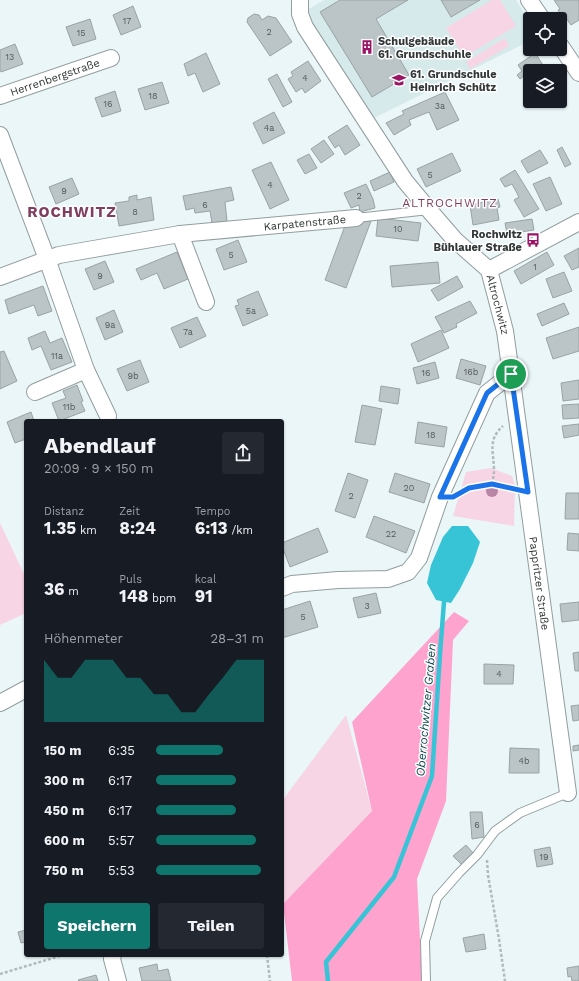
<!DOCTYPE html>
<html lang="de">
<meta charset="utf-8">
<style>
:root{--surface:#171b24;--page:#242831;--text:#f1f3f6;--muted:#9ea1a6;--accent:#0f766e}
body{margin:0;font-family:"Work Sans",sans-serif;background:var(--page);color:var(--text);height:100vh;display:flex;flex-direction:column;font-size:15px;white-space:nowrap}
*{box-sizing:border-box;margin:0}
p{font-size:13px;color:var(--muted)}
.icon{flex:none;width:22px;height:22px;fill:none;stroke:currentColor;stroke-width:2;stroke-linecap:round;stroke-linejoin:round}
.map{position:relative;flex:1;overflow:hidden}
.panel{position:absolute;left:24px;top:419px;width:260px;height:538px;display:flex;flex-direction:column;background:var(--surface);border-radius:4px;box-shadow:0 1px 3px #0004}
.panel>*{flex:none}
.controls{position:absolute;left:523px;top:12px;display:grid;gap:8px}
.controls a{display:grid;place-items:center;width:44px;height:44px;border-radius:4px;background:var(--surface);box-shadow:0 1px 3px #0004;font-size:20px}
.pin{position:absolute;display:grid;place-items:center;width:34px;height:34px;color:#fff;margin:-17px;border:2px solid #fff;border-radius:50%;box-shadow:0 1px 4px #0007}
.round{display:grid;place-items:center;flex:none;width:42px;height:42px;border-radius:4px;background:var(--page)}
.overview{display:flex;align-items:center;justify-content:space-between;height:68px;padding:0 20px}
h1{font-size:22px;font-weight:700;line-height:30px}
.stats{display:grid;grid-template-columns:repeat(3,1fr);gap:6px;height:68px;padding:4px 20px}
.stats div{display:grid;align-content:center}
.stats b{font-size:17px;font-weight:700}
.stats small{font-size:11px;font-weight:400}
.stats p{font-size:11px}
.chart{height:112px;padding:8px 20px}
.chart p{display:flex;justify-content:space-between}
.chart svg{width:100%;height:72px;margin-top:4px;fill:var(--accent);opacity:.7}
.button{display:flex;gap:8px;margin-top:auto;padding:8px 20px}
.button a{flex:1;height:46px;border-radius:4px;background:var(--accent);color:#fff;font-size:16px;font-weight:700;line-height:46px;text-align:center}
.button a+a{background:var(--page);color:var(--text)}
ul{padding:0 20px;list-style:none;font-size:13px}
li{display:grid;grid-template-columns:64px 48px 1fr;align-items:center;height:30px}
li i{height:10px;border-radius:5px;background:var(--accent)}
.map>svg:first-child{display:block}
.built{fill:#d6eaec}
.green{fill:#f7d5e4}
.forest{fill:#fda3ce}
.water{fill:#36c4d6}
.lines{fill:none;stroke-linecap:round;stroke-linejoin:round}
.stream{stroke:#36c4d6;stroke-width:4.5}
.building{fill:#bbc5c7;stroke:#99a3a4}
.service-casing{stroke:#939d9e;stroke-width:10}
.minor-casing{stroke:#939d9e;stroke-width:18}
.path{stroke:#b1babc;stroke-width:2.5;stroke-dasharray:3 2;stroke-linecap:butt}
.service{stroke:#fff;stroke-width:8}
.minor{stroke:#fff;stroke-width:16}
.tree{fill:#b885a6}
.route-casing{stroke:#fff;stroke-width:8}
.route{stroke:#1a73e8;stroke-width:5}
.labels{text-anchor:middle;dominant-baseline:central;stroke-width:3;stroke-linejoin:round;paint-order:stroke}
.number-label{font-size:9px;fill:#545a5b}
.poi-label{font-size:11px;font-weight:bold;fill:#323737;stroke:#fff;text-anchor:start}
.street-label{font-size:11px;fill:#323737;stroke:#fff}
.neighbourhood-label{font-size:12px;letter-spacing:1px;fill:#7f3e5f;stroke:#fff}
.water-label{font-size:12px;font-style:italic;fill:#0b4850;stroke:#fff}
.district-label{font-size:15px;font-weight:bold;letter-spacing:1px;fill:#7f3e5f;stroke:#fff}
</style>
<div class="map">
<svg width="579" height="981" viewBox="0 0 579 981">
<rect width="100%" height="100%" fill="#ebf6f8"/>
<polygon class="built" points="324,0 516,0 530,22 530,41 372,119 312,26 307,10"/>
<g class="green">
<polygon points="492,0 500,0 516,26 464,57 446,28"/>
<polygon points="505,38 509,46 470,69 466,62"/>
<polygon points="491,468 512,476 515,485 514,526 453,516 466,472"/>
<polygon points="0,523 26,578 26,613 0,625"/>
<polygon points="346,715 372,811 283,904 282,897 282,801"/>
</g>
<polygon class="forest" points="454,612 469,621 453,640 446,801 417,879 422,981 292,981 283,904 372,811 352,722"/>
<polygon class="water" points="452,526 468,526 480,542 473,563 460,589 451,603 436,600 427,583 431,565 443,537"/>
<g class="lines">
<polyline class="stream" points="328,981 326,962 394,877 432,776 440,654 444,602"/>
</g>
<g class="building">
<polygon points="340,0 408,0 376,19 409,75 372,97 320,12"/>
<polygon points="441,0 480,0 451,17"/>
<polygon points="554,0 579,0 579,20 571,25 566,18 564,19 558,10 560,9"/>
<polygon points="133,6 141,27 121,35 113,15"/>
<polygon points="254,14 259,15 262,20 268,16 276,18 292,42 270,56 247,22 248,18"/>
<polygon points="90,19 96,39 73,46 66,27"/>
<polygon points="15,44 23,64 1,72 0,69 0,50"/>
<polygon points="206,53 220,84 203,92 195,73 188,76 184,64"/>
<polygon points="535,53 545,68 541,71 530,71 530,83 525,75 520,79 517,75 522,71 518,65"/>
<polygon points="308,61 321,81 305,93 302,88 296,92 288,79 293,76 291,72"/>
<polygon points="277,74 292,102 283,107 268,79"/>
<polygon points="162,82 169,103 145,110 138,89"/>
<polygon points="115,91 121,111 102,117 95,98"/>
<polygon points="445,92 459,120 437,130 429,112 409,120 411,125 394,135 386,123 404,114 402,111"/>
<polygon points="274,112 285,133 263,144 253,123"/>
<polygon points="347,125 360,145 345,155 339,145 335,148 328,137"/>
<polygon points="324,140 334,154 321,163 311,149"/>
<polygon points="562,147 571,164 565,167 557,150"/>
<polygon points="540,150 548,163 528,173 521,161"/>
<polygon points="452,153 461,171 426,187 417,169"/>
<polygon points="309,154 317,168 305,174 297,160"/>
<polygon points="271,162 289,200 270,209 252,170"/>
<polygon points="515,170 539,209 524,217 514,200 519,197 512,184 505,187 500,179"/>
<polygon points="390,172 394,182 374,191 370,181"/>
<polygon points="550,177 562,204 546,211 533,184"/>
<polygon points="72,178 79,194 56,204 49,187"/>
<polygon points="366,184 373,199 375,208 360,212 359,205 351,208 344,193"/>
<polygon points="231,187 234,200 225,202 227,221 212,223 210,211 195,213 194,208 186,210 183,196"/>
<polygon points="137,195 137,200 151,197 154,220 119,226 115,203 129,201 129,197"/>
<polygon points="498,199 500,207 497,208 499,220 473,225 470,205"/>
<polygon points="378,218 421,223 418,241 376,236"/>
<polygon points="532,219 534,230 507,234 505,223"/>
<polygon points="371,221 346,288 325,280 346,223"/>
<polygon points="238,240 247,262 224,270 216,249"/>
<polygon points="579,248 579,267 572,270 564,256"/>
<polygon points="177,252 188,279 164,289 157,273 141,280 136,269"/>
<polygon points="547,252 554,265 521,284 514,271"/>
<polygon points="105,261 114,282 94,290 85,269"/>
<polygon points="438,262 440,283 392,287 390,266"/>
<polygon points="564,272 572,291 553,298 546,279"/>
<polygon points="457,276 463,287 438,301 431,290"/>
<polygon points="43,286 52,311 38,316 34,305 9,314 5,300"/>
<polygon points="258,291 268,315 243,326 235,306 239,305 237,300"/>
<polygon points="470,301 477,313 456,324 457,327 444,333 435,317"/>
<polygon points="564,303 569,314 542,326 537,314"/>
<polygon points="114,310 123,332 105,340 96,318"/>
<polygon points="197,317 206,336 180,348 171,328"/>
<polygon points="579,327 579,351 553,359 546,338"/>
<polygon points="441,330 449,348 418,362 411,344"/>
<polygon points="45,331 50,343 62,338 72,362 51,370 41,346 32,350 28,338"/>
<polygon points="4,351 17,381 0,389 0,352"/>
<polygon points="461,359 486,366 480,385 456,378"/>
<polygon points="140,360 149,382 127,391 117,369"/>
<polygon points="435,362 439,378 417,384 413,368"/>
<polygon points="579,380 579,399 563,401 561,383"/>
<polygon points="77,385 83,401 81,402 85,411 59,421 52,403 66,398 63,391"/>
<polygon points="381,386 400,389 398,404 379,401"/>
<polygon points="579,404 579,418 563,419 562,405"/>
<polygon points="362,405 382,409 375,445 355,442"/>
<polygon points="31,412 34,421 26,421 26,439 15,443 7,422"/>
<polygon points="418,422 447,427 444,447 415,443"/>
<polygon points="579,424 579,435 564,438 562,426"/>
<polygon points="348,473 368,480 355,518 335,511"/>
<polygon points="395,473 430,484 424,503 389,492"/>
<polygon points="566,493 579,493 579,519 565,519"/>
<polygon points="374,516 415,531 406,553 366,537"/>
<polygon points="318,528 328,552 290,567 282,546 282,543"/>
<polygon points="568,533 579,534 579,551 567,550"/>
<polygon points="376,593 381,613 358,618 353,598"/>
<polygon points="310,601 318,627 282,638 282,610"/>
<polygon points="579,602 579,620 562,622 560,604"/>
<polygon points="579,652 579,671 575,671 573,653"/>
<polygon points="484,664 514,665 513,684 484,684"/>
<polygon points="579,705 579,720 573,721 571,706"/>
<polygon points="579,745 579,750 573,751 573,746"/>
<polygon points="510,748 539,749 539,773 509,773"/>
<polygon points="470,812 482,812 484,837 472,839"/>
<polygon points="466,845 474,854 462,865 453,856"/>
<polygon points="550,847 553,864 537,867 534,850"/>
<polygon points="26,930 26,942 21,943 18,932"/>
<polygon points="484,934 486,949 466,952 463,938"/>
<polygon points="157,964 158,971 168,969 171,981 142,981 139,968"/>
<polygon points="579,966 579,981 572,981 571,976 568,977 567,968"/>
<polygon points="96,975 98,981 79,981 78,980"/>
</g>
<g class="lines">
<defs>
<g id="service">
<polyline points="356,218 429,210"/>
<polyline points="426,981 425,941 437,898 459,873 477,855 495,831 520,813 568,793"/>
</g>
<g id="minor">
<path id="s1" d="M300,0V14L305,27L405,181L429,210L455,240L489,270L505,331L511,374L568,793"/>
<polyline points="529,0 542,19"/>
<polyline points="560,45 579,73"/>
<path id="s2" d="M0,96L111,58"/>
<polyline points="0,135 47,259 86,370 108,416"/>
<polyline points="180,234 206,302"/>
<polyline points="489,270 579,222"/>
<path id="s3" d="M0,277L59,255L180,234L356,218"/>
<polyline points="35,392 86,370"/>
<polyline points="282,588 292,584 338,580 388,579 408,572 419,558 440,497 487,393 511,374"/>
<polyline points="0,703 26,689"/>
<polyline points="113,955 112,959 118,981"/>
</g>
</defs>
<use href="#service" class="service-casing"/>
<use href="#minor" class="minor-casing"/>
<g class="path">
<path d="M492,484C493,479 494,475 494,471C494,452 487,440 503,426"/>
<polyline points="460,493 469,488 492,484 512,489"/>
<polyline points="487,860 488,875 499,939 505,981"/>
<polyline points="267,955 270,981"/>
<polyline points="0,974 63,955"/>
</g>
<use href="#service" class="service"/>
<use href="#minor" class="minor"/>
</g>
<circle class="tree" cx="492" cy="491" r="6"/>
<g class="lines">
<defs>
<polygon id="route" points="511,374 528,492 492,484 469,488 453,497 440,497 487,393"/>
</defs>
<use href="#route" class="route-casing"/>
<use href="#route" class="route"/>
</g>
<defs>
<symbol id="building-bare" viewBox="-9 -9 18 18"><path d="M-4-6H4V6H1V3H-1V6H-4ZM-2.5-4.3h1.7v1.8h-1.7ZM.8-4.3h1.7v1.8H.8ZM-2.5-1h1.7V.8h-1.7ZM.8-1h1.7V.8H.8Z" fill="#9b1567" stroke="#fff" stroke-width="2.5" paint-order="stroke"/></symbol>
<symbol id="school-bare" viewBox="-9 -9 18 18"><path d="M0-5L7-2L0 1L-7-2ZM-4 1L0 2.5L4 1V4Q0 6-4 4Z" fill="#9b1567" stroke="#fff" stroke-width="2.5" paint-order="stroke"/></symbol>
<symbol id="bus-bare" viewBox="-9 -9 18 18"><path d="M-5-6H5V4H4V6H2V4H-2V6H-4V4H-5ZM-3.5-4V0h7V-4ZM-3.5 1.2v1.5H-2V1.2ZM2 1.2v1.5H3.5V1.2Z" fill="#9b1567" stroke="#fff" stroke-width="2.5" paint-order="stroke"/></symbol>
</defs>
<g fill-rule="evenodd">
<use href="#building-bare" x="357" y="37" width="20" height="20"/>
<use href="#school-bare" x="389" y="70" width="20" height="20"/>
<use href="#bus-bare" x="523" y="230" width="20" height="20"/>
</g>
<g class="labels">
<g class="number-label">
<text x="127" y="21">17</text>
<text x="269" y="32">2</text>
<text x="81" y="33">15</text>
<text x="10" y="57">13</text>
<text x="305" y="78">4</text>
<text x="153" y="96">18</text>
<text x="108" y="104">16</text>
<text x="440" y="106">3a</text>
<text x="269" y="128">4a</text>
<text x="430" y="175">5</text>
<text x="270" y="185">4</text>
<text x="64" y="191">9</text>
<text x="359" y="196">2</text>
<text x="205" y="205">6</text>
<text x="135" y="212">8</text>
<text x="398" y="229">10</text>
<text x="231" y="255">5</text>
<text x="535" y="267">1</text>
<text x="100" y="276">9</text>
<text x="251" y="311">5a</text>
<text x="110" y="325">9a</text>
<text x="188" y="332">7a</text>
<text x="57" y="356">11a</text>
<text x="471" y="372">16b</text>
<text x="426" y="373">16</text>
<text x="133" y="376">9b</text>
<text x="69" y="407">11b</text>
<text x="431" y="435">18</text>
<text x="409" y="488">20</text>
<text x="351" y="496">2</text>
<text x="391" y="534">22</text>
<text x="367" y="606">3</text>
<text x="303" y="617">5</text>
<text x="499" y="674">4</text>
<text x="524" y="761">4b</text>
<text x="477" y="825">6</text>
<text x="544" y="857">19</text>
</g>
<g class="poi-label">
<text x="378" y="41">Schulgebäude<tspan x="378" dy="13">61. Grundschuhle</tspan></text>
<text x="410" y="74">61. Grundschule<tspan x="410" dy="13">Heinrich Schütz</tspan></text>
<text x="522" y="234" text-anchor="end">Rochwitz<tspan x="522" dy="13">Bühlauer Straße</tspan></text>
</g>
<g class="street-label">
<text stroke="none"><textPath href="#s2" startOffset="58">Herrenbergstraße</textPath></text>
<text stroke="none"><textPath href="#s3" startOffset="311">Karpatenstraße</textPath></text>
<text stroke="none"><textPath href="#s1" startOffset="370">Altrochwitz</textPath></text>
<text stroke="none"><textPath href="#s1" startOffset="652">Pappritzer Straße</textPath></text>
</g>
<g class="neighbourhood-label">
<text x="450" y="203">ALTROCHWITZ</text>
</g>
<g class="water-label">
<text transform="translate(426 710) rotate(-85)">Oberrochwitzer Graben</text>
</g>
<g class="district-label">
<text x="72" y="212">ROCHWITZ</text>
</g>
</g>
</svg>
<div class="controls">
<a><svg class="icon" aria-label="locate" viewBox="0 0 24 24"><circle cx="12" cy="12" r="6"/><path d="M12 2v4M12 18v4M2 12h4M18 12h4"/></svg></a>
<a><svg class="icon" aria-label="layers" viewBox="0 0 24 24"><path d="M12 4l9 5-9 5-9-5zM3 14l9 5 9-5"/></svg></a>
</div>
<div class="pin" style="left:511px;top:374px;background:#1e9e55"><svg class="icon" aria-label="arrive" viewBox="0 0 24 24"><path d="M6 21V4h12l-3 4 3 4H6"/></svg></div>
<section class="panel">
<div class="overview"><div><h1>Abendlauf</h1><p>20:09 · 9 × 150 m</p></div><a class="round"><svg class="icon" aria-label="share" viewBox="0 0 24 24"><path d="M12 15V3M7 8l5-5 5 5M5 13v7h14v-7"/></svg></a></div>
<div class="stats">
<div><p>Distanz</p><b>1.35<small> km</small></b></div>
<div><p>Zeit</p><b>8:24</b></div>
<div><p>Tempo</p><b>6:13<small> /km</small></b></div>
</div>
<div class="stats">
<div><b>36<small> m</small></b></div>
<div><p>Puls</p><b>148<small> bpm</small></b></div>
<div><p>kcal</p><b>91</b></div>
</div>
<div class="chart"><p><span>Höhenmeter</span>28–31 m</p>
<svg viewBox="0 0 160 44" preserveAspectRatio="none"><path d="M0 44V6L10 17L20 17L30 6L40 6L50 6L60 17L70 17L80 27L90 27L100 38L110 38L120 27L130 17L140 6L150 6L160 6V44z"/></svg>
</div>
<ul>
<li><b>150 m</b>6:35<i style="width:62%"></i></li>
<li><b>300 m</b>6:17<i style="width:74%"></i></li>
<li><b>450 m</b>6:17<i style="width:74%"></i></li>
<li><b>600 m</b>5:57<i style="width:93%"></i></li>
<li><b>750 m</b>5:53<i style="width:97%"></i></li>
</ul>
<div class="button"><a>Speichern</a><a>Teilen</a></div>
</section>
</div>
